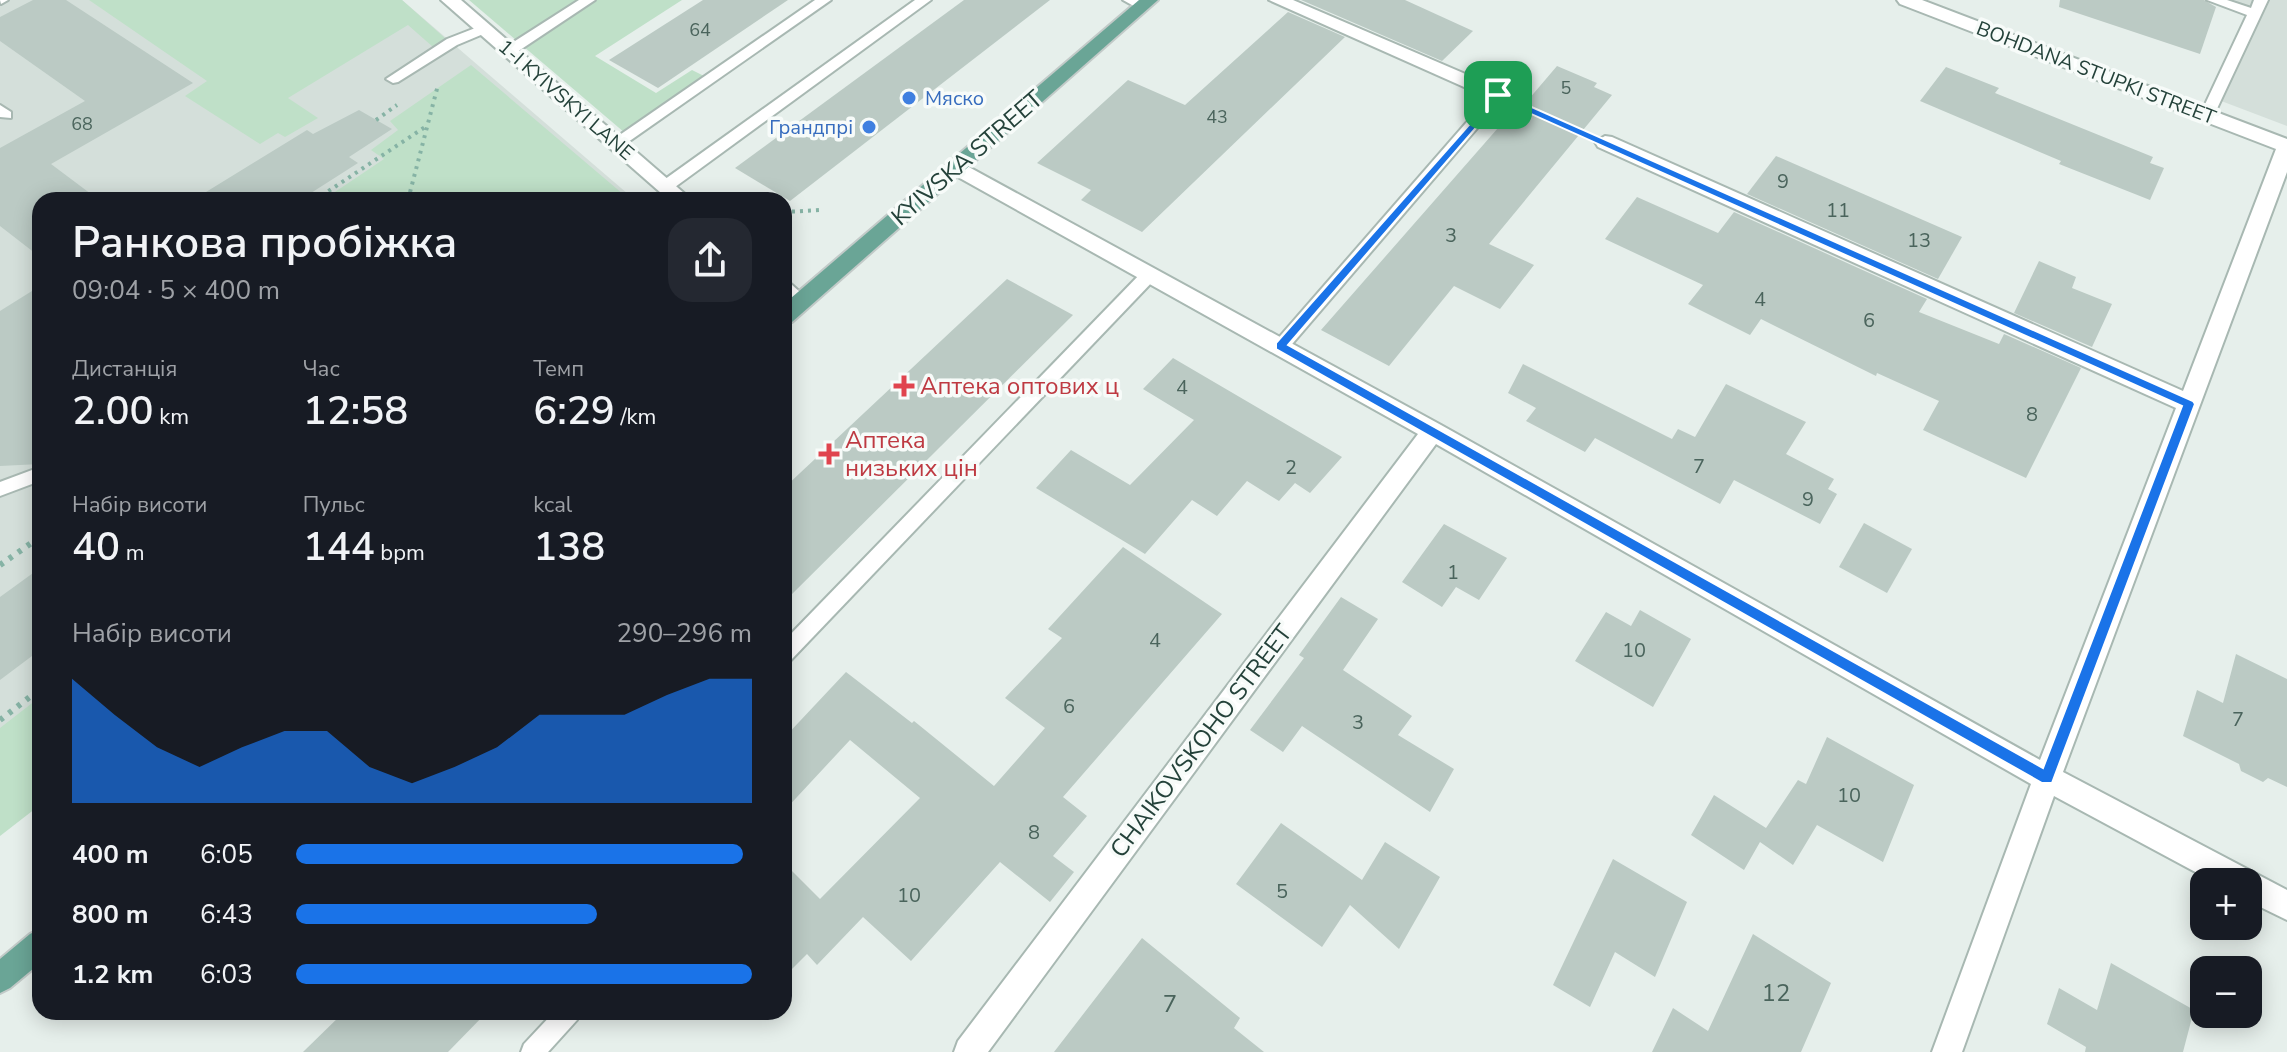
<!DOCTYPE html>
<html lang="uk">
<meta charset="utf-8">
<style>
:root{--surface:#171b24;--page:#242831;--text:#f1f3f6;--muted:#9ea1a6;--accent:#1a73e8}
body{margin:0;font-family:"Nunito Sans",sans-serif;background:var(--page);color:var(--text);height:100vh;display:flex;flex-direction:column;font-size:30px;white-space:nowrap}
*{box-sizing:border-box;margin:0}
p{font-size:26px;color:var(--muted)}
.icon{flex:none;width:44px;height:44px;fill:none;stroke:currentColor;stroke-width:2;stroke-linecap:round;stroke-linejoin:round}
.map{position:relative;flex:1;overflow:hidden}
.sheet{position:absolute;left:32px;top:192px;width:760px;height:828px;display:flex;flex-direction:column;background:var(--surface);border-radius:24px;box-shadow:0 4px 20px #0003}
.sheet>*{flex:none}
.controls{position:absolute;left:2190px;top:868px;display:grid;gap:16px}
.controls a{display:grid;place-items:center;width:72px;height:72px;border-radius:16px;background:var(--surface);box-shadow:0 4px 20px #0003;font-size:40px}
.pin{position:absolute;display:grid;place-items:center;width:68px;height:68px;color:#fff;margin:-34px;border-radius:16px;box-shadow:0 4px 12px #0006}
.round{display:grid;place-items:center;flex:none;width:84px;height:84px;border-radius:24px;background:var(--page)}
.summary{display:flex;align-items:center;justify-content:space-between;height:136px;padding:0 40px}
h1{font-size:44px;font-weight:600;line-height:60px}
.figures{display:grid;grid-template-columns:repeat(3,1fr);gap:12px;height:136px;padding:8px 40px}
.figures div{display:grid;align-content:center}
.figures b{font-size:40px;font-weight:600}
.figures small{font-size:22px;font-weight:400}
.figures p{font-size:22px}
.chart{height:224px;padding:16px 40px}
.chart p{display:flex;justify-content:space-between}
.chart svg{width:100%;height:144px;margin-top:8px;fill:var(--accent);opacity:.7}
ul{padding:0 40px;list-style:none;font-size:26px}
li{display:grid;grid-template-columns:128px 96px 1fr;align-items:center;height:60px}
li i{height:20px;border-radius:10px;background:var(--accent)}
.map>svg:first-child{display:block}
.built{fill:#d4dfda}
.green{fill:#bfe0c8}
.building{fill:#bbcac4}
.lines{fill:none;stroke-linecap:round;stroke-linejoin:round}
.service-casing{stroke:#a8b8b2;stroke-width:4}
.pedestrian-casing{stroke:#a8b8b2;stroke-width:4}
.minor-casing{stroke:#a8b8b2;stroke-width:4}
.primary-casing{stroke:#c2cac8;stroke-width:4}
.path-far1{stroke:#86b3a5;stroke-width:4;stroke-dasharray:3 5;stroke-linecap:butt}
.path{stroke:#86b3a5;stroke-width:6;stroke-dasharray:4 7;stroke-linecap:butt}
.service{fill:#fff;fill-rule:evenodd}
.pedestrian{fill:#fff;fill-rule:evenodd}
.minor{fill:#fff;fill-rule:evenodd}
.primary{fill:#6aa596;fill-rule:evenodd}
.route{fill:#1a73e8;stroke:#fff;stroke-width:2;fill-rule:evenodd}
.shop-dot{fill:#3f7fe0;stroke:#f7fbf9;stroke-width:3}
.health-dot{fill:#e0444e;stroke:#f7fbf9;stroke-width:3}
.labels{text-anchor:middle;dominant-baseline:central;stroke-width:7;stroke-linejoin:round;paint-order:stroke}
.far-number-label{font-size:18px;fill:#4a645c}
.far-street-label{font-size:20px;fill:#24423a;stroke:#f7fbf9}
.far-shop-label{font-size:20px;fill:#366cbe;stroke:#f7fbf9;text-anchor:start}
.number-label{font-size:20px;fill:#4a645c}
.street-label{font-size:24px;fill:#24423a;stroke:#f7fbf9}
.health-label{font-size:24px;fill:#be3a42;stroke:#f7fbf9;text-anchor:start}
.near-number-label{font-size:24px;fill:#4a645c}
</style>
<div class="map">
<svg width="2287" height="1052" viewBox="0 0 2287 1052">
<rect width="100%" height="100%" fill="#e6efeb"/>
<g class="built">
<polygon points="0,0 402,0 635,200 40,200 40,799 0,830"/>
<polygon points="2214,0 2287,0 2287,126 2216,99 2254,14"/>
</g>
<g class="green">
<polygon points="89,0 402,0 446,39 433,47 408,25 288,98 318,118 285,137 278,133 260,144 185,96 207,81"/>
<polygon points="469,0 682,0 595,56 656,93 692,70 706,77 625,133"/>
<polygon points="471,65 630,200 323,200 384,159 371,150 398,130 390,121"/>
<polygon points="40,697 40,805 0,836 0,728"/>
</g>
<g class="building">
<polygon points="33,0 66,0 193,83 51,164 99,200 40,200 40,257 0,226 0,148 85,101 0,41 0,17"/>
<polygon points="703,0 788,0 658,88 609,60"/>
<polygon points="964,0 1050,0 790,201 735,168"/>
<polygon points="1301,0 1405,0 1473,31 1442,61"/>
<polygon points="2060,0 2204,0 2216,7 2200,54 2059,7"/>
<polygon points="1288,12 1345,37 1142,232 1081,200 1091,190 1037,163 1128,80 1185,105"/>
<polygon points="1557,66 1597,83 1594,87 1612,95 1489,244 1534,265 1500,309 1454,286 1389,366 1321,330 1512,112 1516,114"/>
<polygon points="1946,67 1999,88 1995,93 2153,157 2150,163 2164,168 2150,200 2059,164 2061,161 1920,101"/>
<polygon points="359,110 392,129 349,157 358,163 300,200 193,200 307,130 313,134"/>
<polygon points="1776,156 1962,237 1938,279 1747,194"/>
<polygon points="1637,197 1718,233 1734,212 1927,299 1919,312 1999,344 2004,334 2081,368 2026,478 1923,430 1939,401 1877,373 1876,376 1761,319 1750,335 1688,304 1703,285 1605,239"/>
<polygon points="2039,261 2076,277 2072,288 2112,304 2092,347 2014,313"/>
<polygon points="1007,279 1073,315 784,602 784,488"/>
<polygon points="40,286 40,464 0,466 0,311"/>
<polygon points="1173,358 1342,457 1310,493 1295,483 1279,501 1247,481 1217,516 1192,500 1145,554 1036,488 1071,450 1130,485 1194,420 1143,389"/>
<polygon points="1523,364 1672,439 1678,429 1695,437 1726,384 1806,422 1786,454 1834,479 1828,489 1837,494 1820,524 1734,480 1720,504 1595,438 1585,452 1526,421 1536,408 1508,393"/>
<polygon points="1864,523 1912,549 1887,593 1839,567"/>
<polygon points="1444,524 1507,558 1479,600 1456,587 1442,607 1402,582"/>
<polygon points="1123,547 1222,614 1063,797 1087,816 1053,856 1074,872 1050,902 1000,862 911,961 863,917 817,965 807,954 784,977 784,863 820,899 920,798 850,740 784,811 784,738 846,672 912,723 914,721 994,786 1045,728 1005,698 1062,638 1048,629"/>
<polygon points="40,568 40,650 0,680 0,597"/>
<polygon points="1341,597 1378,619 1343,670 1412,716 1398,735 1454,769 1430,812 1302,726 1283,752 1250,730 1304,658 1299,655"/>
<polygon points="1640,610 1691,639 1653,707 1575,661 1606,612 1631,626"/>
<polygon points="2236,654 2287,679 2287,787 2268,778 2263,782 2241,771 2239,764 2183,736 2197,690 2223,703"/>
<polygon points="1827,737 1914,785 1883,862 1817,825 1793,865 1760,842 1744,870 1691,835 1714,795 1766,828 1798,780 1806,784"/>
<polygon points="1281,823 1362,880 1385,842 1440,877 1399,949 1350,905 1322,947 1236,884"/>
<polygon points="1613,859 1687,902 1655,977 1615,952 1590,1007 1553,985"/>
<polygon points="1753,934 1831,983 1801,1052 1652,1052 1673,1008 1708,1031"/>
<polygon points="1142,938 1240,1018 1234,1028 1264,1052 1054,1052"/>
<polygon points="2111,963 2194,1010 2183,1052 2085,1052 2086,1047 2047,1024 2059,988 2097,1010"/>
<polygon points="344,1012 487,1012 448,1052 303,1052"/>
</g>
<g class="lines">
<defs>
<g id="service">
<polygon points="0,0 8,0 1,4"/>
<polygon points="579,0 595,0 514,54 504,54 504,48"/>
<polygon points="815,0 831,0 621,147 611,147 611,141"/>
<polygon points="915,0 931,0 671,190 661,190 661,182"/>
<polygon points="1123,0 1140,0 1148,6 1141,10"/>
<polygon points="2207,0 2227,0 2251,8 2254,0 2268,0 2214,115 2207,120 2200,115 2247,15"/>
<polygon points="483,25 490,29 488,32 457,45 398,82 393,83 386,79 447,39"/>
<polygon points="1498,90 1505,95 1503,98 1287,350 1275,350 1273,346 1275,342 1493,92"/>
<polygon points="0,105 11,112 11,118 0,117"/>
<polygon points="1150,268 1156,270 1158,274 1156,278 791,660 784,663 784,641 1144,270"/>
<polygon points="40,467 40,481 0,496 0,482"/>
<polygon points="554,1012 580,1012 577,1020 548,1052 521,1052 524,1044"/>
</g>
<polygon id="pedestrian" points="1269,0 1293,0 1505,91 1507,95 1505,99 1491,99"/>
<g id="minor">
<polygon points="441,0 461,0 692,200 669,200"/>
<polygon points="1897,0 1922,0 2287,139 2287,172 2063,772 2287,890 2287,920 2248,901 2248,882 2214,882 2054,796 1962,1052 1932,1052 2031,784 1436,444 988,1052 954,1052 958,1041 1418,434 949,172 946,167 956,160 1441,425 2040,760 2176,408 1598,147 1595,142 1605,136 1612,137 2183,391 2276,149 1900,4"/>
<polygon points="784,281 791,284 811,302 807,308 800,310 784,301"/>
</g>
<g id="primary">
<polygon points="1139,0 1158,0 792,322 784,324 784,304"/>
<polygon points="40,929 40,963 10,988 0,993 0,959 30,934"/>
</g>
</defs>
<use href="#service" class="service-casing"/>
<use href="#pedestrian" class="pedestrian-casing"/>
<use href="#minor" class="minor-casing"/>
<use href="#primary" class="primary-casing"/>
<g class="path-far1">
<polyline points="1526,107 1579,131"/>
<polyline points="376,120 397,105"/>
<polyline points="315,200 428,125"/>
<polyline points="408,200 438,85"/>
<polyline points="784,212 821,210"/>
</g>
<g class="path">
<polyline points="0,565 40,537"/>
<polyline points="0,720 40,689"/>
</g>
<use href="#service" class="service"/>
<use href="#pedestrian" class="pedestrian"/>
<use href="#minor" class="minor"/>
<use href="#primary" class="primary"/>
</g>
<path class="route" d="M1498,92L2193,401L2195,404L2052,783H2042L1276,349V343ZM1500,100L2182,406L2043,768L1288,345Z"/>
<g class="shop-dot">
<circle cx="909" cy="98" r="8"/>
<circle cx="869" cy="127" r="8"/>
</g>
<g class="health-dot">
<path d="M900 374h8v8h8v8h-8v8h-8v-8h-8v-8h8z"/>
<path d="M825 442h8v8h8v8h-8v8h-8v-8h-8v-8h8z"/>
</g>
<g class="labels">
<g class="far-number-label">
<text x="700" y="30">64</text>
<text x="1566" y="88">5</text>
<text x="1217" y="117">43</text>
<text x="82" y="124">68</text>
</g>
<g class="far-street-label">
<text transform="translate(2096 73) rotate(21)">BOHDANA STUPKI STREET</text>
<text transform="translate(566 100) rotate(41)">1-I KYIVSKYI LANE</text>
</g>
<g class="far-shop-label">
<text x="925" y="98">Мяско</text>
<text x="853" y="127" text-anchor="end">Грандпрі</text>
</g>
<g class="number-label">
<text x="1783" y="181">9</text>
<text x="1838" y="210">11</text>
<text x="1451" y="235">3</text>
<text x="1919" y="240">13</text>
<text x="1760" y="299">4</text>
<text x="1869" y="320">6</text>
<text x="1182" y="387">4</text>
<text x="2032" y="414">8</text>
<text x="1699" y="466">7</text>
<text x="1291" y="467">2</text>
<text x="1808" y="499">9</text>
<text x="1453" y="572">1</text>
<text x="1155" y="640">4</text>
<text x="1634" y="650">10</text>
<text x="1069" y="706">6</text>
<text x="2238" y="719">7</text>
<text x="1358" y="722">3</text>
<text x="1849" y="795">10</text>
<text x="1034" y="832">8</text>
<text x="1282" y="891">5</text>
<text x="909" y="895">10</text>
</g>
<g class="street-label">
<text transform="translate(967 158) rotate(-41)">KYIVSKA STREET</text>
<text transform="translate(1201 741) rotate(-53)">CHAIKOVSKOHO STREET</text>
</g>
<g class="health-label">
<text x="920" y="386">Аптека оптових ц</text>
<text x="845" y="440">Аптека<tspan x="845" dy="28">низьких цін</tspan></text>
</g>
<g class="near-number-label">
<text x="1776" y="993">12</text>
<text x="1170" y="1004">7</text>
</g>
</g>
</svg>
<div class="controls">
<a>+</a>
<a>−</a>
</div>
<div class="pin" style="left:1498px;top:95px;background:#1e9e55"><svg class="icon" aria-label="arrive" viewBox="0 0 24 24"><path d="M6 21V4h12l-3 4 3 4H6"/></svg></div>
<section class="sheet">
<div class="summary"><div><h1>Ранкова пробіжка</h1><p>09:04 · 5 × 400 m</p></div><a class="round"><svg class="icon" aria-label="share" viewBox="0 0 24 24"><path d="M12 15V3M7 8l5-5 5 5M5 13v7h14v-7"/></svg></a></div>
<div class="figures">
<div><p>Дистанція</p><b>2.00<small> km</small></b></div>
<div><p>Час</p><b>12:58</b></div>
<div><p>Темп</p><b>6:29<small> /km</small></b></div>
</div>
<div class="figures">
<div><p>Набір висоти</p><b>40<small> m</small></b></div>
<div><p>Пульс</p><b>144<small> bpm</small></b></div>
<div><p>kcal</p><b>138</b></div>
</div>
<div class="chart"><p><span>Набір висоти</span>290–296 m</p>
<svg viewBox="0 0 160 44" preserveAspectRatio="none"><path d="M0 44V6L10 17L20 27L30 33L40 27L50 22L60 22L70 33L80 38L90 33L100 27L110 17L120 17L130 17L140 11L150 6L160 6V44z"/></svg>
</div>
<ul>
<li><b>400 m</b>6:05<i style="width:98%"></i></li>
<li><b>800 m</b>6:43<i style="width:66%"></i></li>
<li><b>1.2 km</b>6:03<i style="width:100%"></i></li>
</ul>
</section>
</div>
